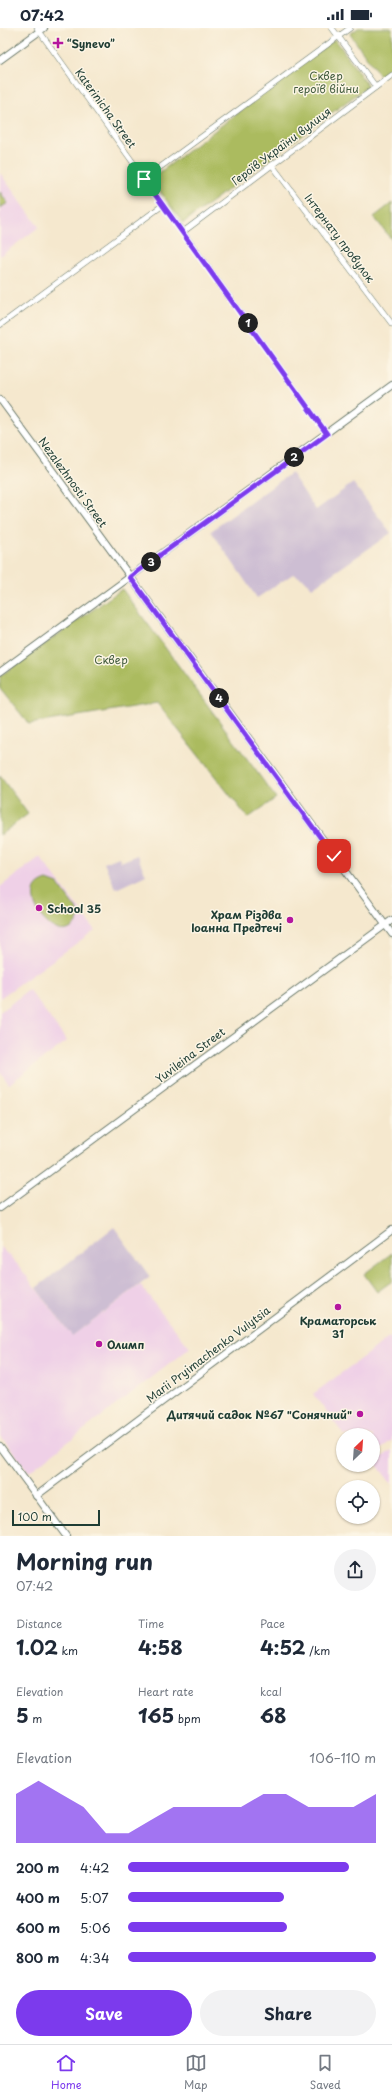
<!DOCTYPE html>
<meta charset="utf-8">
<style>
:root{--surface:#fff;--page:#f2f2f3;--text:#1f2937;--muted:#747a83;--line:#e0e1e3;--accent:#7c3aed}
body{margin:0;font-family:"Playpen Sans",sans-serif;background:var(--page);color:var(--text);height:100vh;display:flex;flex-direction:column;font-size:15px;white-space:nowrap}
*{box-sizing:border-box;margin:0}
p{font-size:13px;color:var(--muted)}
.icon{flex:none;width:22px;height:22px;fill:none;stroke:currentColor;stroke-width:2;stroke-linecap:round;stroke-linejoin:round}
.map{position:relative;height:1508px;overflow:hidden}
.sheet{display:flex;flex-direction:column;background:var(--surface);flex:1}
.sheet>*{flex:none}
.needle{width:26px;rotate:25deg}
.controls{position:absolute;left:336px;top:1400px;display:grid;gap:8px}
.controls a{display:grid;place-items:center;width:44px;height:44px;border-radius:50%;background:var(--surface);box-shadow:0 1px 3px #0004;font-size:20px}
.scale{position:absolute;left:12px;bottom:10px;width:88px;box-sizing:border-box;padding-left:4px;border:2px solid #1f3d34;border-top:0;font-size:11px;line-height:14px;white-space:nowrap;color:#1f3d34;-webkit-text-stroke:3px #fcf5e5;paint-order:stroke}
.pin{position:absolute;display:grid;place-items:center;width:34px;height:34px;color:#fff;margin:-17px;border-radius:8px;box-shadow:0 2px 6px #0006}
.km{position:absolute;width:20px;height:20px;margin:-10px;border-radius:50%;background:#222;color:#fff;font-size:11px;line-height:20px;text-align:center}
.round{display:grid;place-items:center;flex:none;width:42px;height:42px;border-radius:21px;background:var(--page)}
.overview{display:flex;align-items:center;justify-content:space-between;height:68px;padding:0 16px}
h1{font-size:22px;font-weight:700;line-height:30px}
.stats{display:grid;grid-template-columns:repeat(3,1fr);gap:6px;height:68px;padding:4px 16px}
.stats div{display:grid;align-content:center}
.stats b{font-size:20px;font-weight:700}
.stats small{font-size:11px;font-weight:400}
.stats p{font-size:11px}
.chart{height:112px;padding:8px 16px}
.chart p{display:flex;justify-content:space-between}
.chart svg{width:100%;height:72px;margin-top:4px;fill:var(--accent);opacity:.7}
.cta{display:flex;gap:8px;margin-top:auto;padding:8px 16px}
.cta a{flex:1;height:46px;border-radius:24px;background:var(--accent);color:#fff;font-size:16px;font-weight:700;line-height:46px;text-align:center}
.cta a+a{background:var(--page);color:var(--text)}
ul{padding:0 16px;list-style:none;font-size:13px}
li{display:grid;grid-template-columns:64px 48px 1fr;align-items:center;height:30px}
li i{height:10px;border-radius:5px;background:var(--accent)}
.status{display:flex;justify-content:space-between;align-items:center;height:28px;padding:0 20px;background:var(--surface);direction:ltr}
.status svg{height:11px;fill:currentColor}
.dock{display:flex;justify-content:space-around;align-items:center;height:56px;border-top:1px solid var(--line);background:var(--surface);font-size:11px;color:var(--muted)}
.dock a{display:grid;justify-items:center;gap:2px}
.dock .selected{color:var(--accent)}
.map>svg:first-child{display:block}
.built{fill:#efd0e7}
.industrial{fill:#cdbed3}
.green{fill:#abbb5e;stroke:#657c49}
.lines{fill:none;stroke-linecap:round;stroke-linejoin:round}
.minor-casing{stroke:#6a796a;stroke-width:6}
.tertiary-casing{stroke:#6a796a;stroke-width:8}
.minor{stroke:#fff;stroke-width:5}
.tertiary{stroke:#fff;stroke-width:6}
.route-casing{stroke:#fff;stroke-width:8}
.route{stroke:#7c3aed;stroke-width:5}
.poi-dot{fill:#b5179e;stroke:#fcf5e5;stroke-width:1.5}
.labels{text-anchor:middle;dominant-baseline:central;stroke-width:3;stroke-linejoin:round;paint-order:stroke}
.poi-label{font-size:11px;font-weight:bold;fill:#1f3d34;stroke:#fcf5e5;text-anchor:start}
.park-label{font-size:11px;fill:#425c3e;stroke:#fcf5e5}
.street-label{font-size:11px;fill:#1f3d34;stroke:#fcf5e5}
</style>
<div class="status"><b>07:42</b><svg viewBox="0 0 49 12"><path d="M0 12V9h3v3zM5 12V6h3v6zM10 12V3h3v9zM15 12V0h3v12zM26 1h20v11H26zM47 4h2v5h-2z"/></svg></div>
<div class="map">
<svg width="392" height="1508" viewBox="0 0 392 1508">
<rect width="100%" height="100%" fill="#fcf5e5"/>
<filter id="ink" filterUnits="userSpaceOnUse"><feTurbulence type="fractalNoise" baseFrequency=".025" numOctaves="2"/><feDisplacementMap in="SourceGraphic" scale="8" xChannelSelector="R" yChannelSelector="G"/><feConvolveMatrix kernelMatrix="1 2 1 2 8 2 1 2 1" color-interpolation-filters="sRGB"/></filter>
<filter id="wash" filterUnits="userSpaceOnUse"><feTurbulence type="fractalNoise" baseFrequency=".012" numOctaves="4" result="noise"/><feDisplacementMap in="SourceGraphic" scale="16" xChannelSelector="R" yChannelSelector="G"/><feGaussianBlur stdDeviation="0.9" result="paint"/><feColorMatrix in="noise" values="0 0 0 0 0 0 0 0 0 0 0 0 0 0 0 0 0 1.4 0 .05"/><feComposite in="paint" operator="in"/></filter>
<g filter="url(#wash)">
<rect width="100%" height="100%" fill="#f5e8ce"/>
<g class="built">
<polygon points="0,145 39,199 0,228"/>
<polygon points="40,829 95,902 0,970 0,859"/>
<polygon points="29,962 67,1013 9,1056 0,1044 0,984"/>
<polygon points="0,1219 18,1237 72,1308 140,1257 190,1320 29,1444 0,1407"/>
<polygon points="390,1309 392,1312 392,1412 373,1427 373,1407 344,1407 313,1366"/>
<polygon points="392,1422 392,1457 375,1434"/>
</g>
<g class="industrial">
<polygon points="291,445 316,482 353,455 391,505 312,560 305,552 293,546 257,570 211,503"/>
<polygon points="137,827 146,847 116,861 104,835 119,829 121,834"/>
<polygon points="114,1199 150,1249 72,1308 36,1260"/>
</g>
<g class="green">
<polygon points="358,0 392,0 392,39 380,48 350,6"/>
<polygon points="335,11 368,58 183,195 151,151"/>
<polygon points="0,164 8,175 0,180"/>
<polygon points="392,175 392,212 374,189"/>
<polygon points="122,561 276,770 248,790 157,675 29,696 0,660 0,648"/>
<polygon points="0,748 28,786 0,807"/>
<path d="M47,852L58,856L80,886C68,925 29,886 34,864C35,857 41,854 47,852Z"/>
<polygon points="392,1225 392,1253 377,1264 364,1246"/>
</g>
</g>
<g filter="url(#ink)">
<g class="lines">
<defs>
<g id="minor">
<polyline points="37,0 327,406"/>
<polyline points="332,0 376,59"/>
<polyline points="272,137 392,296"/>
<polyline points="144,151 350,0"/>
<polyline points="183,204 392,47"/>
<polyline points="0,297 163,177"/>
</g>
<g id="tertiary">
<polyline points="0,32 44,0"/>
<polyline points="0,371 392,906"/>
<polyline points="0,644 392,357"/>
<polyline points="0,1180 392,892"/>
<polyline points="0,1418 66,1508"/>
<polyline points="36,1468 392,1202"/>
</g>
</defs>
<use href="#minor" class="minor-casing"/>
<use href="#tertiary" class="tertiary-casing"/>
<use href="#minor" class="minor"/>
<use href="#tertiary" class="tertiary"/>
</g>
</g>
<g class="lines" filter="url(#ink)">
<defs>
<polyline id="route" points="144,151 327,406 130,549 334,828"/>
</defs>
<use href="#route" class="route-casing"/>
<use href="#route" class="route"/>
</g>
<g class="poi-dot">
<path d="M56 9h4v4h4v4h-4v4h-4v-4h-4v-4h4z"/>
<circle cx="39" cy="880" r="4"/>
<circle cx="290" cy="892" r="4"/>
<circle cx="338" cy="1279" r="4"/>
<circle cx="99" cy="1316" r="4"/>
<circle cx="360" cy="1386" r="4"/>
</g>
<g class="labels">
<g class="poi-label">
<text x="67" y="15">“Synevo”</text>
<text x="47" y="880">School 35</text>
<text x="282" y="886" text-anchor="end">Храм Різдва<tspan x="282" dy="13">Іоанна Предтечі</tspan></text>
<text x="338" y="1292" text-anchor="middle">Краматорськ<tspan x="338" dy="13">31</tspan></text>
<text x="107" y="1316">Олимп</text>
<text x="352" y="1386" text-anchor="end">Дитячий садок №67 "Сонячний"</text>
</g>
<g class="park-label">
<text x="326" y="47">Сквер<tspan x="326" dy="13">героїв війни</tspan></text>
<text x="111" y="631">Сквер</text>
</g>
<g class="street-label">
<text transform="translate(106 80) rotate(54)">Katerinicha Street</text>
<text transform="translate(281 118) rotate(-37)">Героїв України вулиця</text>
<text transform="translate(340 210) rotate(53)">Інтернату провулок</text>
<text transform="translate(73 454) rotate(54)">Nezalezhnosti Street</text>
<text transform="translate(190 1027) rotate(-37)">Yuvileina Street</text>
<text transform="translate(208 1326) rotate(-37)">Marii Pryimachenko Vulytsia</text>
</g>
</g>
</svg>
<div class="controls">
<a><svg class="needle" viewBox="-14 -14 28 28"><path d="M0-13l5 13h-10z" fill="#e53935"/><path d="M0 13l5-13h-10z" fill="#747a83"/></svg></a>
<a><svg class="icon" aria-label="locate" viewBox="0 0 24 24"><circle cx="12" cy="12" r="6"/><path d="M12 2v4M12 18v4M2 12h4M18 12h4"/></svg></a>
</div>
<div class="scale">100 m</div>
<div class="pin" style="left:144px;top:151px;background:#1e9e55"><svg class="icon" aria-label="arrive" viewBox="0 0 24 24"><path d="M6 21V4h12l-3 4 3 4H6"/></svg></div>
<div class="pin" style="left:334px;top:828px;background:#d93025"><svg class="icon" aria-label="check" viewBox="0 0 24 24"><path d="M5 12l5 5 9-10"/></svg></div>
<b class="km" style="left:248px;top:295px">1</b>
<b class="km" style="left:294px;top:429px">2</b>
<b class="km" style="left:151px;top:534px">3</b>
<b class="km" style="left:219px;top:670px">4</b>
</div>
<section class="sheet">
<div class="overview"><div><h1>Morning run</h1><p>07:42</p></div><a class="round"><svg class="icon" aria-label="share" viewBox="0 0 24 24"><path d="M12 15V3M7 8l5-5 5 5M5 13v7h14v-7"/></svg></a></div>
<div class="stats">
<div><p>Distance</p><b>1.02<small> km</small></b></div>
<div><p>Time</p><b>4:58</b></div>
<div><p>Pace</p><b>4:52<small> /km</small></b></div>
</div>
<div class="stats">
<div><p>Elevation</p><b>5<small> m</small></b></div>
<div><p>Heart rate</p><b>165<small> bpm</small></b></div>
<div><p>kcal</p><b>68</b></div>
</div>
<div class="chart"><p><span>Elevation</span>106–110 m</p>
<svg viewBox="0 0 160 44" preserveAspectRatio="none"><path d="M0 44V14L10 6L20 14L30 22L40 38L50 38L60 30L70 22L80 22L90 22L100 22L110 14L120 14L130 22L140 22L150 22L160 14V44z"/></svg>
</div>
<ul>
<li><b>200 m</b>4:42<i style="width:89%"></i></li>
<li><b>400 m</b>5:07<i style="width:63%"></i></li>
<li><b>600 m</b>5:06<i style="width:64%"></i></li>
<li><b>800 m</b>4:34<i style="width:100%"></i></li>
</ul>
<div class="cta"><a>Save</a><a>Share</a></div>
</section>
<nav class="dock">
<a class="selected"><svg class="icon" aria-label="home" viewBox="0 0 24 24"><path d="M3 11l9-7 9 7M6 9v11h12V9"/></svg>Home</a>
<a><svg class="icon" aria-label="map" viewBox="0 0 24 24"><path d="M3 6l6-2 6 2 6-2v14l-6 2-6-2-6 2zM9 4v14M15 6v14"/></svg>Map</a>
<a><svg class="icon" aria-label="saved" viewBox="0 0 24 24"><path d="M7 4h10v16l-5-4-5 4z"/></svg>Saved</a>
</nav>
